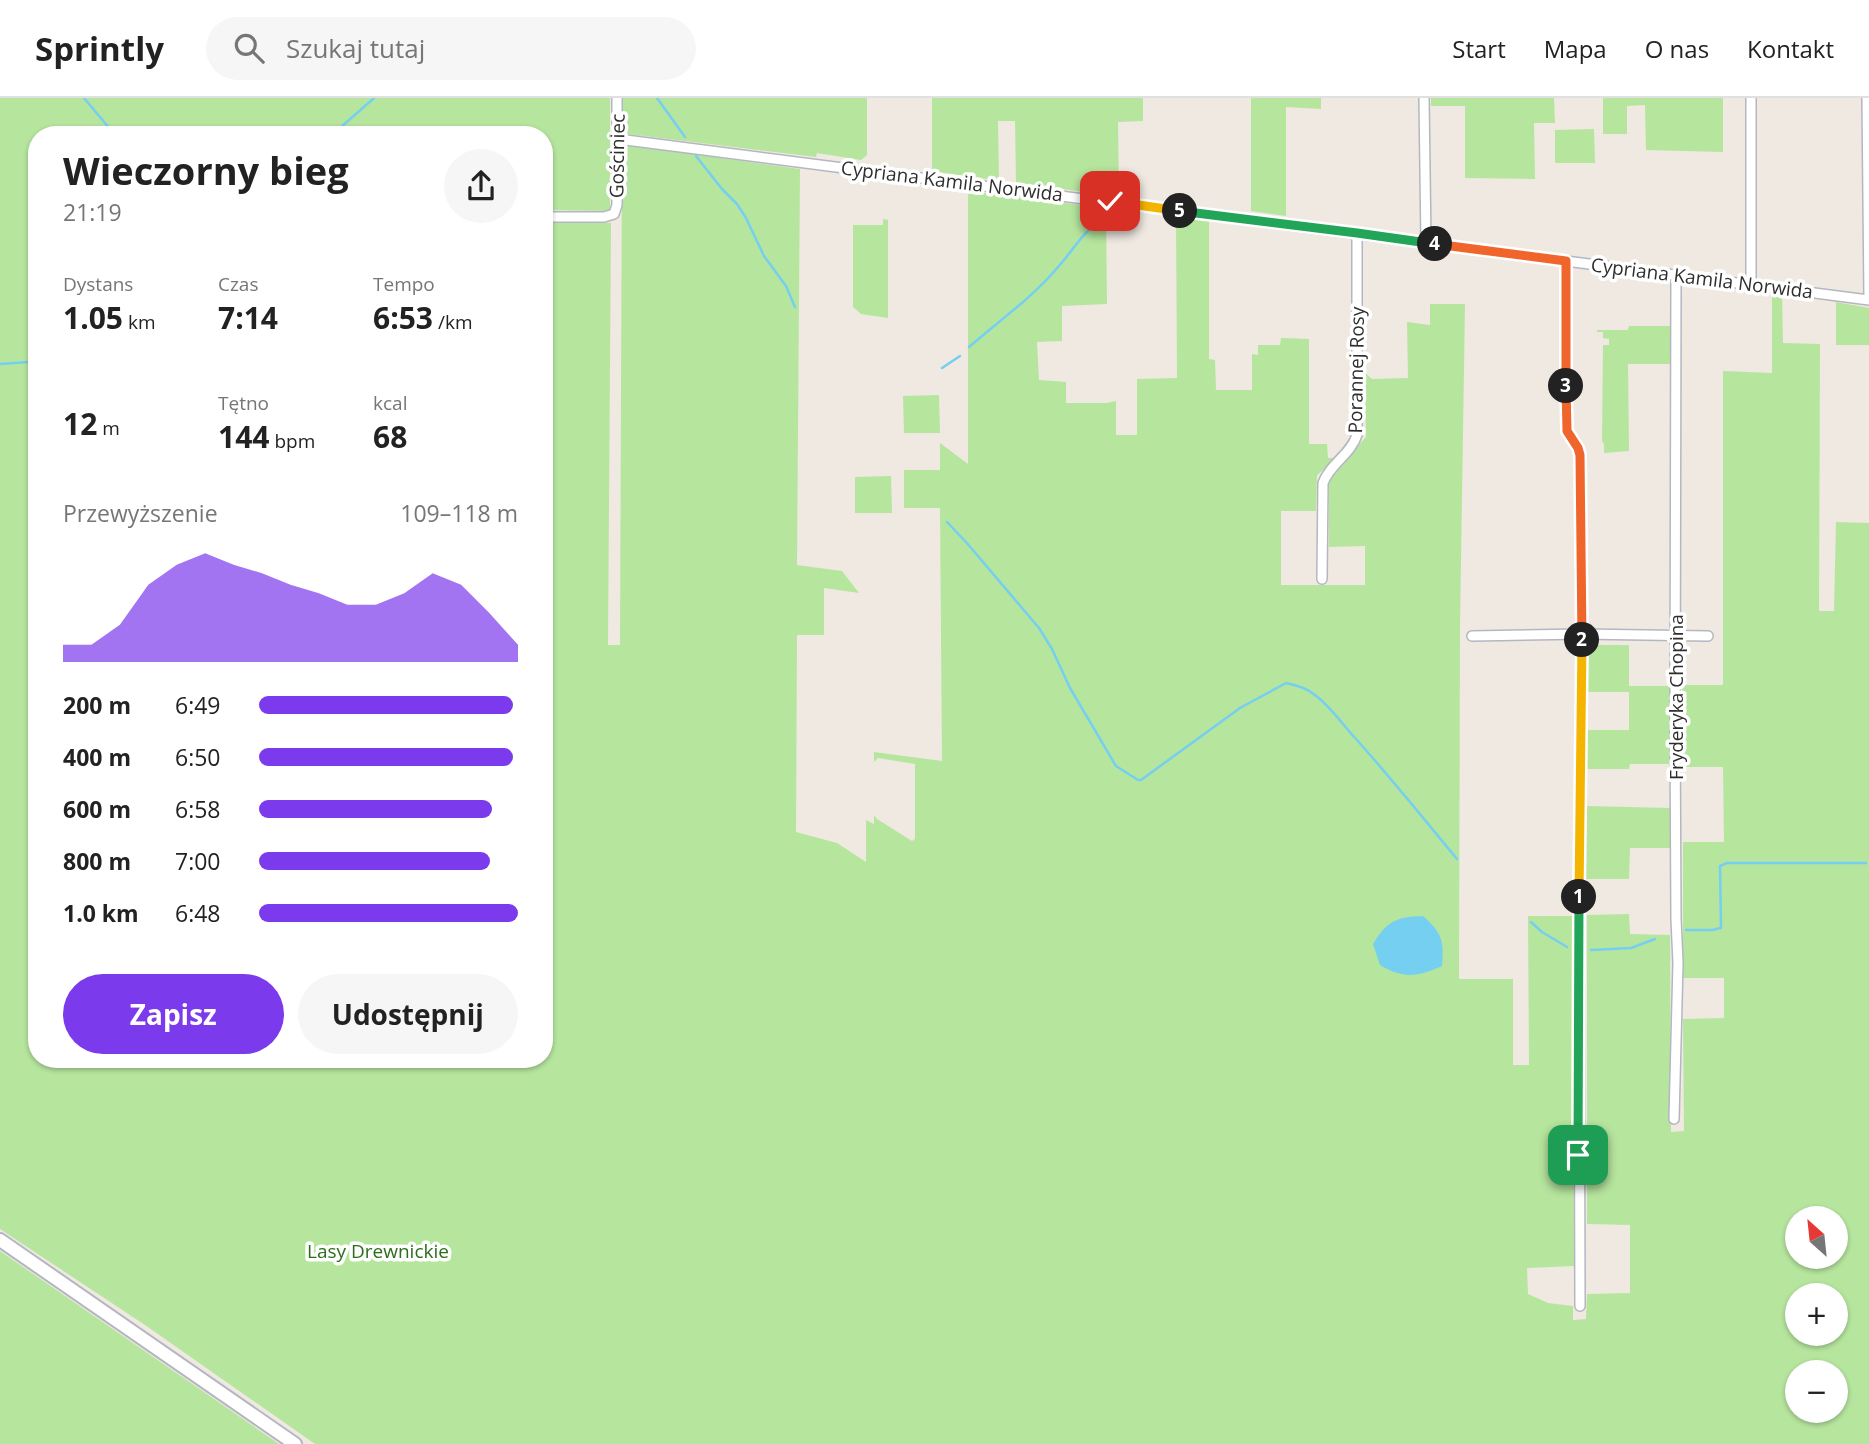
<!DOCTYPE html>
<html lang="pl">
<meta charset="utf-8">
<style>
:root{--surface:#fff;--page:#f6f6f6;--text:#222;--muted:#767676;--line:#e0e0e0;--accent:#7c3aed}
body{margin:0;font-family:"Open Sans",sans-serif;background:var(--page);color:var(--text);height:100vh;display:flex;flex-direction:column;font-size:26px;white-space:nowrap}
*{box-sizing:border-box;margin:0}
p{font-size:23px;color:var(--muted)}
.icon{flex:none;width:38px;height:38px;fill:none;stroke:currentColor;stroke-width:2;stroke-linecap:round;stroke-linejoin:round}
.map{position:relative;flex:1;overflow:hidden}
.details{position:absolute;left:28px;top:28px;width:525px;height:942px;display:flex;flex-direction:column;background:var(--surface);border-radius:28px;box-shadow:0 2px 5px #0004}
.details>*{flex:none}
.needle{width:46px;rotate:333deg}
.tools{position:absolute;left:1785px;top:1108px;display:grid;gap:14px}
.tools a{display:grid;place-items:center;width:63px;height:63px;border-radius:50%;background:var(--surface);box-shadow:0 2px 5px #0004;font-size:35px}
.pin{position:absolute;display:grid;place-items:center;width:60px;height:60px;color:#fff;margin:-30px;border-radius:14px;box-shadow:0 4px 10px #0006}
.km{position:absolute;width:35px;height:35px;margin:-18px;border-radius:50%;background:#222;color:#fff;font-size:19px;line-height:35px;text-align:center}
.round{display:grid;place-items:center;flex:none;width:74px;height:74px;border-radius:37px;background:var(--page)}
.summary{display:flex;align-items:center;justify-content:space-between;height:119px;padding:0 35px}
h1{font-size:38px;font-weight:700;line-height:52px}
.metrics{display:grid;grid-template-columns:repeat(3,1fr);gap:10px;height:119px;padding:7px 35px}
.metrics div{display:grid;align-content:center}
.metrics b{font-size:30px;font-weight:700}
.metrics small{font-size:19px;font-weight:400}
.metrics p{font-size:19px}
.chart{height:196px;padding:14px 35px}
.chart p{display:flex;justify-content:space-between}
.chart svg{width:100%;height:126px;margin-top:7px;fill:var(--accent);opacity:.7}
.primary-button{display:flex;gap:14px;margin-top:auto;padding:14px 35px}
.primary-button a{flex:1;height:80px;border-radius:42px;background:var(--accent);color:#fff;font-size:28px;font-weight:700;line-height:80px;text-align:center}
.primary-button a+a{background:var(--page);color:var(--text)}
ul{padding:0 35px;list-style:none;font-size:23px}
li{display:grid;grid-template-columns:112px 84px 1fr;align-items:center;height:52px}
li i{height:18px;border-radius:9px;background:var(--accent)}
header{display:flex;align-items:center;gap:42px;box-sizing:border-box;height:98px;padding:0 35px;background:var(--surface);border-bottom:2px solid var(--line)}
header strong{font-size:33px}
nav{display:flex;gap:38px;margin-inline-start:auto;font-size:24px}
.search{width:490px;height:63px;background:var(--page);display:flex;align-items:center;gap:18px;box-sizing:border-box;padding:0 24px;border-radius:38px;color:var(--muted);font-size:26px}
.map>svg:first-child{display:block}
.green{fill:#b6e59e;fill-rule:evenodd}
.water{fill:#75cff0}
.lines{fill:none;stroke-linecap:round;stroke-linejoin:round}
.stream{stroke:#75cff0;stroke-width:2.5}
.street-casing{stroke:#b4b7c1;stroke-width:12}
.secondary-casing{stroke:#b4b7c1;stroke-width:16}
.street{stroke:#fff;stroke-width:9}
.secondary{stroke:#fff;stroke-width:12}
.split-1-casing{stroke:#fff;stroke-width:14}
.split-2-casing{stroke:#fff;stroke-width:14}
.split-3-casing{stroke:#fff;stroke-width:14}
.split-4-casing{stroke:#fff;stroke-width:14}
.split-5-casing{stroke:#fff;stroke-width:14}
.split-6-casing{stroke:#fff;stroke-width:14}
.split-1{stroke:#22a559;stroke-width:9}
.split-2{stroke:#f5b400;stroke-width:9}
.split-3{stroke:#f0652b;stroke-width:9}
.split-4{stroke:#f0652b;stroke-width:9}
.split-5{stroke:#22a559;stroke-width:9}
.split-6{stroke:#f5b400;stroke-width:9}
.labels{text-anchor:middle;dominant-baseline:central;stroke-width:7;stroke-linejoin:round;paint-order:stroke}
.street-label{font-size:19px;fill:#2e2e2e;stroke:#fff}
.park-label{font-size:19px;fill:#2c6e1b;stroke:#fff}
</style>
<header>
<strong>Sprintly</strong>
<div class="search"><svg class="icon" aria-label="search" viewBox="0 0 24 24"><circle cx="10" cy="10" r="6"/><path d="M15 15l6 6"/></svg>Szukaj tutaj</div>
<nav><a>Start</a><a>Mapa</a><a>O nas</a><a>Kontakt</a></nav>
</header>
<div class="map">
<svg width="1869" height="1346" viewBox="0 0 1869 1346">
<rect width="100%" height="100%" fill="#efe9e1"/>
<g class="green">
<path d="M0,0H610V113L544,112V37H37V961H544V175H551L552,125H611L608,547H620L622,50L628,47L800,71L797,467L842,473L859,495L824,490V537H797L796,734L837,745L866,764V722L874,726V717L877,721L912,743L915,741V666L878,660L874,664V654L942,663L940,410H904V372H940V345L968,366V93L1106,110L1107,206L1062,208V243L1037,244L1039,282L1066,284V305H1107L1116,303V337H1137V281L1177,280L1176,118L1209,123V261L1215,262L1216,292H1252V256L1258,257V247H1280L1281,240L1309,241V346H1327L1328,360H1334L1332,365L1317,377L1316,413H1281V487H1365V448L1329,449V383L1337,371L1366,339L1365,275L1372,281L1408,280L1407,224L1430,227V206H1465L1460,528L1459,881H1513V967H1529L1528,818H1573L1574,1168L1527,1170L1528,1196L1548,1205L1573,1208V1222L1586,1221L1587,1196L1630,1195V1127L1587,1126V817L1629,816L1630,836L1670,837L1671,1034L1684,1033L1683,921L1724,920V880H1683V744H1724L1723,669H1683L1682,587H1723V273L1772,275V195L1782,197L1783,245L1820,246L1819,513H1834L1836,424L1869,425V1346H315L145,1227L0,1131ZM1797,1120H1836V1158H1797ZM1797,1197H1836V1236H1797ZM1797,1274H1836V1312H1797Z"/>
<polygon points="623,0 867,0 867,57 861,62 817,55 816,59 628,36 623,32"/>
<polygon points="932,0 1143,0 1143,23 1118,24 1119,98 1107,97 1016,85 1015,23 998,23 999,83 932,73"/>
<polygon points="1251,0 1321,0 1321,11 1286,9 1286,118 1251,113"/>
<polygon points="1431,0 1554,0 1555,25 1534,25 1535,81 1465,80 1465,8 1431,8"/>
<polygon points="1603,0 1723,0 1723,54 1646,52 1645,7 1627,8 1627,36 1603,36"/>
<polygon points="1594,31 1595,65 1555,65 1555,32"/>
<polygon points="883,121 888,122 888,220 861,216 853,209 853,127 883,127"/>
<polygon points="1836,204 1869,210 1869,247 1836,247"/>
<polygon points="1629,228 1671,228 1671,266 1628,266 1629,353 1604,355 1604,346 1602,343 1603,247 1609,247 1609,241 1603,240 1603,234 1597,234 1597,232 1628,232"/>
<polygon points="939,297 940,335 904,335 903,298"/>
<polygon points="891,378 892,415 855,415 855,379"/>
<polygon points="1590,547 1629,547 1629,588 1670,588 1670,666 1630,666 1629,671 1586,671 1586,632 1629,632 1629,594 1586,594 1586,551"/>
<polygon points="1586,708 1670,710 1670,750 1630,750 1629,781 1586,781"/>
<polygon points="0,1153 279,1346 0,1346"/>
</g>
<path class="water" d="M1423,818C1442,835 1444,842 1442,868C1418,879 1403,881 1380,867L1373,846C1387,823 1396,819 1423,818Z"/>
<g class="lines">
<g class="stream">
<polyline points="84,0 115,37"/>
<polyline points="657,0 685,39"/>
<polyline points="332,37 374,0"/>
<polyline points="696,58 722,91 737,106 746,120 764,158 786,188 795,209"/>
<path d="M969,249C999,223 1033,199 1058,169C1075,150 1081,136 1102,121"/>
<polyline points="0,266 28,264 37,260"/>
<polyline points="942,270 960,258"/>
<path d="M947,424L966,444L1039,530L1052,551L1070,590L1116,668L1138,682H1141L1240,610L1286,585C1296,587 1307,590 1315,597C1331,609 1343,627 1356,641C1391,680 1424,721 1457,761"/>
<polyline points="1531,824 1542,834 1567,849"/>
<polyline points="1686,832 1712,832 1721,830 1720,768 1727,765 1866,765"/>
<polyline points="1591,852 1631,850 1655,841"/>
</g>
<defs>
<g id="street">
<polyline points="1424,0 1426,145"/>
<polyline points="1867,0 1869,201"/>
<polyline points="618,41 1869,202"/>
<polyline points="544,119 604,119 614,116 617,107 617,0"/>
<path d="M1566,163V323C1567,342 1576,342 1580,357L1582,536L1579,852L1580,1208"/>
<polyline points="1751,188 1751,0"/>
<path d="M1322,481L1323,385C1330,366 1351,356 1357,337V135"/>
<polyline points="1472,538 1582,536 1708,538"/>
<polyline points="1674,1021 1678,865 1676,821 1675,630 1676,176"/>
</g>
<polyline id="secondary" points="0,1142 295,1346"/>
</defs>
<use href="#street" class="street-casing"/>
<use href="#secondary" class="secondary-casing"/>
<use href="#street" class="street"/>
<use href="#secondary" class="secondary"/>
</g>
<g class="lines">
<defs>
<polyline id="split-1" points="1578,1057 1579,799"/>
<polyline id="split-2" points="1579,799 1582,542"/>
<polyline id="split-3" points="1566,288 1567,333 1578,350 1580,357 1582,542"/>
<polyline id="split-4" points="1435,146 1566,163 1566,288"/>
<polyline id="split-5" points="1180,113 1357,135 1435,146"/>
<polyline id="split-6" points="1110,103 1180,113"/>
</defs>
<use href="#split-1" class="split-1-casing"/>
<use href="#split-2" class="split-2-casing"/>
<use href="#split-3" class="split-3-casing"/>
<use href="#split-4" class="split-4-casing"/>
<use href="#split-5" class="split-5-casing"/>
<use href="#split-6" class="split-6-casing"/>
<use href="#split-1" class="split-1"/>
<use href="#split-2" class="split-2"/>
<use href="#split-3" class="split-3"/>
<use href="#split-4" class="split-4"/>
<use href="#split-5" class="split-5"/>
<use href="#split-6" class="split-6"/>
</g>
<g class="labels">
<g class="street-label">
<text transform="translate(617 58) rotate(-89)">Gościniec</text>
<text transform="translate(952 83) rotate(7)">Cypriana Kamila Norwida</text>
<text transform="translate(1702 180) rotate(7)">Cypriana Kamila Norwida</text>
<text transform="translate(1356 272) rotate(-89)">Porannej Rosy</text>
<text transform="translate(1676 599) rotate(-90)">Fryderyka Chopina</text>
</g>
<g class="park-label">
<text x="378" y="1153">Lasy Drewnickie</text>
</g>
</g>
</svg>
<div class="tools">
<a><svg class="needle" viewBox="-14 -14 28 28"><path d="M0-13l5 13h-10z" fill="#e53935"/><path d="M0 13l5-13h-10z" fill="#767676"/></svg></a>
<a>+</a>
<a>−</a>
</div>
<div class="pin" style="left:1578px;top:1057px;background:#1e9e55"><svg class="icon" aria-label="arrive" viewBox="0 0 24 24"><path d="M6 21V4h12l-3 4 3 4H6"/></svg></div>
<div class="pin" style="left:1110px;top:103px;background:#d93025"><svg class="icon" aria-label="check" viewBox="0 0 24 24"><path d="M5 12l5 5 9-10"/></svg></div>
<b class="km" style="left:1579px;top:799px">1</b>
<b class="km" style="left:1582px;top:542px">2</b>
<b class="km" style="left:1566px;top:288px">3</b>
<b class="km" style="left:1435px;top:146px">4</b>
<b class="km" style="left:1180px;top:113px">5</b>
<section class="details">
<div class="summary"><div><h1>Wieczorny bieg</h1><p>21:19</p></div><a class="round"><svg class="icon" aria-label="share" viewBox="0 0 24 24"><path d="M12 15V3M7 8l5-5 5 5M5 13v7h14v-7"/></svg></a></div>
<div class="metrics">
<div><p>Dystans</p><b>1.05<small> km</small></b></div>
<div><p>Czas</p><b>7:14</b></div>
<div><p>Tempo</p><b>6:53<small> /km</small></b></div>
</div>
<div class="metrics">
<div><b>12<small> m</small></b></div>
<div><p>Tętno</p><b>144<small> bpm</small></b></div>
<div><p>kcal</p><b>68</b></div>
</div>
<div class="chart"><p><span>Przewyższenie</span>109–118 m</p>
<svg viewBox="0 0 160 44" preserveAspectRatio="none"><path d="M0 44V38L10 38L20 31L30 17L40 10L50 6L60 10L70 13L80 17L90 20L100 24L110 24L120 20L130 13L140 17L150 27L160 38V44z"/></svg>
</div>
<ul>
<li><b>200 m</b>6:49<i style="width:98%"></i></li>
<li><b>400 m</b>6:50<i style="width:98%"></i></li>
<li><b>600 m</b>6:58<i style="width:90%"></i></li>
<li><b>800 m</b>7:00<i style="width:89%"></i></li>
<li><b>1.0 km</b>6:48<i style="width:100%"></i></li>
</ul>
<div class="primary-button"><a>Zapisz</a><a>Udostępnij</a></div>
</section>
</div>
